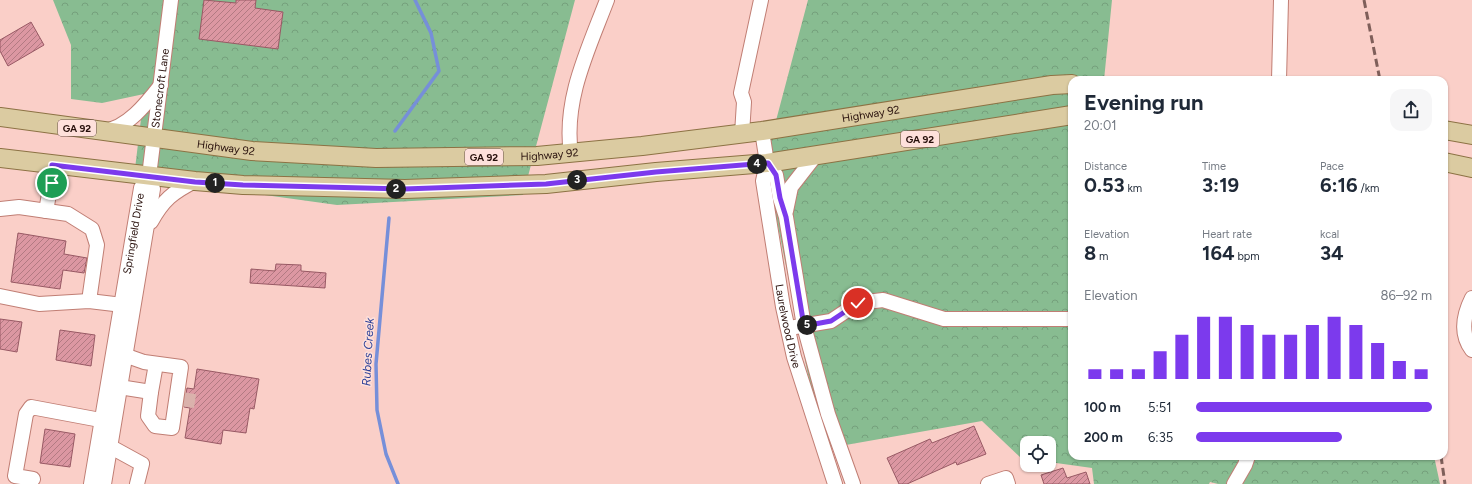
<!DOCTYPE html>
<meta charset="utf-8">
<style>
:root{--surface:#fff;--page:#f6f6f7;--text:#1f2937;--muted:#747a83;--accent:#7c3aed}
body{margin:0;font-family:Figtree,sans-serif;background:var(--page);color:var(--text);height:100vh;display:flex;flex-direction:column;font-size:15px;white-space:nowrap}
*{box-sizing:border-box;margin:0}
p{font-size:13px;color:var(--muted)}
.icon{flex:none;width:22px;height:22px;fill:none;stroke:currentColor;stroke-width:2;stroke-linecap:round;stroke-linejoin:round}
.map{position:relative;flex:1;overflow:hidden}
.details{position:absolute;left:1068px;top:76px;width:380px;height:384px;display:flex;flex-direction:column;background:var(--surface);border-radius:12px;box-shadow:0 1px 3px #0004}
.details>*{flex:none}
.buttons{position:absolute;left:1020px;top:436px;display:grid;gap:8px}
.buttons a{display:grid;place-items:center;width:36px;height:36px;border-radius:8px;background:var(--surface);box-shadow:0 1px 3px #0004;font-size:20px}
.pin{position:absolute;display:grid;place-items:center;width:34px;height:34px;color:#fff;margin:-17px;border:2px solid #fff;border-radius:50%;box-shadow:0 1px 4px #0007}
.km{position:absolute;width:20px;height:20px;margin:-10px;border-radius:50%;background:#222;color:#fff;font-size:11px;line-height:20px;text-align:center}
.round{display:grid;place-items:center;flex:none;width:42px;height:42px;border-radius:12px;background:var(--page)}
.head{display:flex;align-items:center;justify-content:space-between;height:68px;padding:0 16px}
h1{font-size:22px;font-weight:700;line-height:30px}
.metrics{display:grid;grid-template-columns:repeat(3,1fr);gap:6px;height:68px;padding:4px 16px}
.metrics div{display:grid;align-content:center}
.metrics b{font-size:20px;font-weight:700}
.metrics small{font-size:11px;font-weight:400}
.metrics p{font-size:11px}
.chart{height:112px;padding:8px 16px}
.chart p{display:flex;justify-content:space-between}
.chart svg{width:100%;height:72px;margin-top:4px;stroke:var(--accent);stroke-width:6}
ul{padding:0 16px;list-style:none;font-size:13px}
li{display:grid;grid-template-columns:64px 48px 1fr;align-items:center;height:30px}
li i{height:10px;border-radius:5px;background:var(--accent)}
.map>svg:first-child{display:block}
.forest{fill:url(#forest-crowns)}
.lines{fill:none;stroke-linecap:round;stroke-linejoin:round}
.stream{stroke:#768fd9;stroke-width:3.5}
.building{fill:url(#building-hatch);stroke:#985964}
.minor-tunnel{stroke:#dab2ac;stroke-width:14;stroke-dasharray:14 7;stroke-linecap:butt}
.minor-casing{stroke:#c07e74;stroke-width:16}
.major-casing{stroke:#8c7244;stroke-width:20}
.minor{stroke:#fff;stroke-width:14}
.major{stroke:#dbcba1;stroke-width:18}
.rail{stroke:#7f5f5a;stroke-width:3;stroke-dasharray:8 4;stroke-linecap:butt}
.route-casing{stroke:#fff;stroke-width:8}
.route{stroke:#7c3aed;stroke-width:5}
.labels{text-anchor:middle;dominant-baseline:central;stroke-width:3;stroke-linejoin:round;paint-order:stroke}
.shield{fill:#fee0db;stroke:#684e49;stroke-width:1}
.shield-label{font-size:10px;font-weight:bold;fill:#270f0b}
.street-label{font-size:11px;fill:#270f0b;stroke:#fee0db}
.water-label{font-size:12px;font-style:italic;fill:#2b3f97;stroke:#fee0db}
</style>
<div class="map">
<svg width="1472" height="484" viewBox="0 0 1472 484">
<defs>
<pattern id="forest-crowns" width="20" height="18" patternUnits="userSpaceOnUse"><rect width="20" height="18" fill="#88bc91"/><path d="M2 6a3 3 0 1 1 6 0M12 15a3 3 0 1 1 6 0" fill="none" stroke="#75a07c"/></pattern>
<pattern id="building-hatch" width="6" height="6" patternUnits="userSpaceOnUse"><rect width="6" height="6" fill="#dc97a2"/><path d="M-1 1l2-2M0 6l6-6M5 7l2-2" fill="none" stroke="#b27a82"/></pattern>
</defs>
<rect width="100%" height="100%" fill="#facfc8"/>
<g class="forest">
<polygon points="53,0 575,0 523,195 337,205 134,177 144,94 102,103 71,99 71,45"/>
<polygon points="808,0 1112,0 1104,80 1072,80 1072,456 1434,456 1440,484 1218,484 1210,482 1209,484 1094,484 1092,468 1049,462 1049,443 1027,443 1027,458 1021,458 982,421 823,449 765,162"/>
</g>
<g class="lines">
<g class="stream">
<polyline points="395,131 439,71 431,33 415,0"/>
<polyline points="389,218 376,364 377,410 386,454 398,484"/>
</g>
</g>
<g class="building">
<polygon points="204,0 236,3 236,0 256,0 255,8 283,12 278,49 199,39"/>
<polygon points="31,22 44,45 8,66 0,51 0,40"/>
<polygon points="18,233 66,241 64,254 87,258 84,273 63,270 60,289 11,282"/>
<polygon points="276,264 301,265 301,271 326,273 325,288 250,283 251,269 275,271"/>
<polygon points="0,319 22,322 17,352 0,349"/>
<polygon points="60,330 95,335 91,366 56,360"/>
<polygon points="197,369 259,379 254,409 250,408 246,433 223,430 221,444 185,438 190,408 184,407 187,388 194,389"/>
<polygon points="974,426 986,454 957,465 956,462 907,484 899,484 887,458 930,439 932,443"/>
<polygon points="45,429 75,434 70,467 40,463"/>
<polygon points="1063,468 1067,478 1086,472 1090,484 1044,484 1041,475"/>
</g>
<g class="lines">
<polyline class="minor-tunnel" points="187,407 190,388"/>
<defs>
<g id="minor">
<polyline points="1279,80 1281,0"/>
<path d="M103,131C127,129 147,103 161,85"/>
<path id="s1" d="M762,131L767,163L763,181L783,307L794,357L835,484"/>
<polyline points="742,134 744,102 741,93 761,0"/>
<path d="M571,154C563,100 588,50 607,0"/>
<polyline points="767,163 776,175 780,198 786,217 804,326 828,414 853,484"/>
<polyline points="0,209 19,207 68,214 92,229 97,245 89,301"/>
<polyline points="46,211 51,183 52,165"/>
<polyline points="786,211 791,187 816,155"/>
<path d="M151,222C163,200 173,192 195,181"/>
<polyline points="0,296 39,304 89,301 131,306"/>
<path d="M1472,298C1463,316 1460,334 1472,350"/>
<polyline points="795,327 831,321 858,303 883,300 944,319 1072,319"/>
<polyline points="113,386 151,392 148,416 155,426 172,428 181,367 144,362 127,356"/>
<polyline points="151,392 156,364"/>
<polyline points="111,447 142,464 137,484"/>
<polyline points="33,479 15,476 26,414 31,407 111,422"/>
<path id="s2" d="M91,484L141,188L149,176"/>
<path id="s3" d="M104,484L153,189L149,176L171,0"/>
<polyline points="988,484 1006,478 1008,484"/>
<polyline points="1234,484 1245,465 1248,456"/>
</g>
<g id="major">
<path id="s4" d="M0,117L252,151L376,158L537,156L642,146L762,131L1052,85L1072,84"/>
<polyline points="1444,130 1472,135"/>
<polyline points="0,158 195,181 243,185 405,189 546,184 656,172 767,163 1072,115"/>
<polyline points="1444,162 1472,168"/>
</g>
</defs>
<use href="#minor" class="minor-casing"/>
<use href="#major" class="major-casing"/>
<use href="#minor" class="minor"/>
<use href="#major" class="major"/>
<g class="rail">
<polyline points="1364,0 1380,80"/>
<polyline points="1441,456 1445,484"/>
</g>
</g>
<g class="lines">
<defs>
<polyline id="route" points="52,183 52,165 195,182 243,185 404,189 546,184 656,172 768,163 776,175 780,198 786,217 804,326 831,321 858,303"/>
</defs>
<use href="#route" class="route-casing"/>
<use href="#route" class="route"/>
</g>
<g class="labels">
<g class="shield">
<rect x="58" y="120" width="38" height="16" rx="3"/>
<rect x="901" y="131" width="38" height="16" rx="3"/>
<rect x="465" y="149" width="38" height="16" rx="3"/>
</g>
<g class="shield-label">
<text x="77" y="128">GA 92</text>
<text x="920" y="139">GA 92</text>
<text x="484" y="157">GA 92</text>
</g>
<g class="street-label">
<text stroke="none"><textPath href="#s3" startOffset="401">Stonecroft Lane</textPath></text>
<text stroke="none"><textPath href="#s4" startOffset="876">Highway 92</textPath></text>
<text stroke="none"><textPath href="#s4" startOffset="228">Highway 92</textPath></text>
<text stroke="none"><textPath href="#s4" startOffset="552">Highway 92</textPath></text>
<text stroke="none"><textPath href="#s2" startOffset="254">Springfield Drive</textPath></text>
<text stroke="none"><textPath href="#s1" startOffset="198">Laurelwood Drive</textPath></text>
</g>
<g class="water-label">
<text transform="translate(368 352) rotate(-87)">Rubes Creek</text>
</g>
</g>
</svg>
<div class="buttons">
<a><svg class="icon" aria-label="locate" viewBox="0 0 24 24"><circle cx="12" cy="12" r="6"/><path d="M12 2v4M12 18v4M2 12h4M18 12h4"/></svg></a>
</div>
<div class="pin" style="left:52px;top:183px;background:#1e9e55"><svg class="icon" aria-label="arrive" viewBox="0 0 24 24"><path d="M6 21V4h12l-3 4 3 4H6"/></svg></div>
<div class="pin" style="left:858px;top:303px;background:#d93025"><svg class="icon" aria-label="check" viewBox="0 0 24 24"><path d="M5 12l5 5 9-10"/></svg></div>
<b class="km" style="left:215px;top:183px">1</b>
<b class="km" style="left:396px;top:189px">2</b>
<b class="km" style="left:577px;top:180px">3</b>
<b class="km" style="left:757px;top:164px">4</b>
<b class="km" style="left:807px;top:325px">5</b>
<section class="details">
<div class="head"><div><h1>Evening run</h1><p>20:01</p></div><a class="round"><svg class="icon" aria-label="share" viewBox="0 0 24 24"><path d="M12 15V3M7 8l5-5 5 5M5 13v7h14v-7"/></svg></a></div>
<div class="metrics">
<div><p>Distance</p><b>0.53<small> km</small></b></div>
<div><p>Time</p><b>3:19</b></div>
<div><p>Pace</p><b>6:16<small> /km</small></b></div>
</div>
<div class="metrics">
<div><p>Elevation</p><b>8<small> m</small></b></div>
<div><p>Heart rate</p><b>164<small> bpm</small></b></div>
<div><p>kcal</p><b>34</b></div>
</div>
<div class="chart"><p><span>Elevation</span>86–92 m</p>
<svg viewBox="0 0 160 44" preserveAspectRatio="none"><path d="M5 44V38M15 44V38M25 44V38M35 44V27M45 44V17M55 44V6M65 44V6M75 44V11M85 44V17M95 44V17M105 44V11M115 44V6M125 44V11M135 44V22M145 44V33M155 44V38"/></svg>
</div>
<ul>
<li><b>100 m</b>5:51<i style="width:100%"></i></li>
<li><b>200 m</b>6:35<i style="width:62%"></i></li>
</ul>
</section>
</div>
